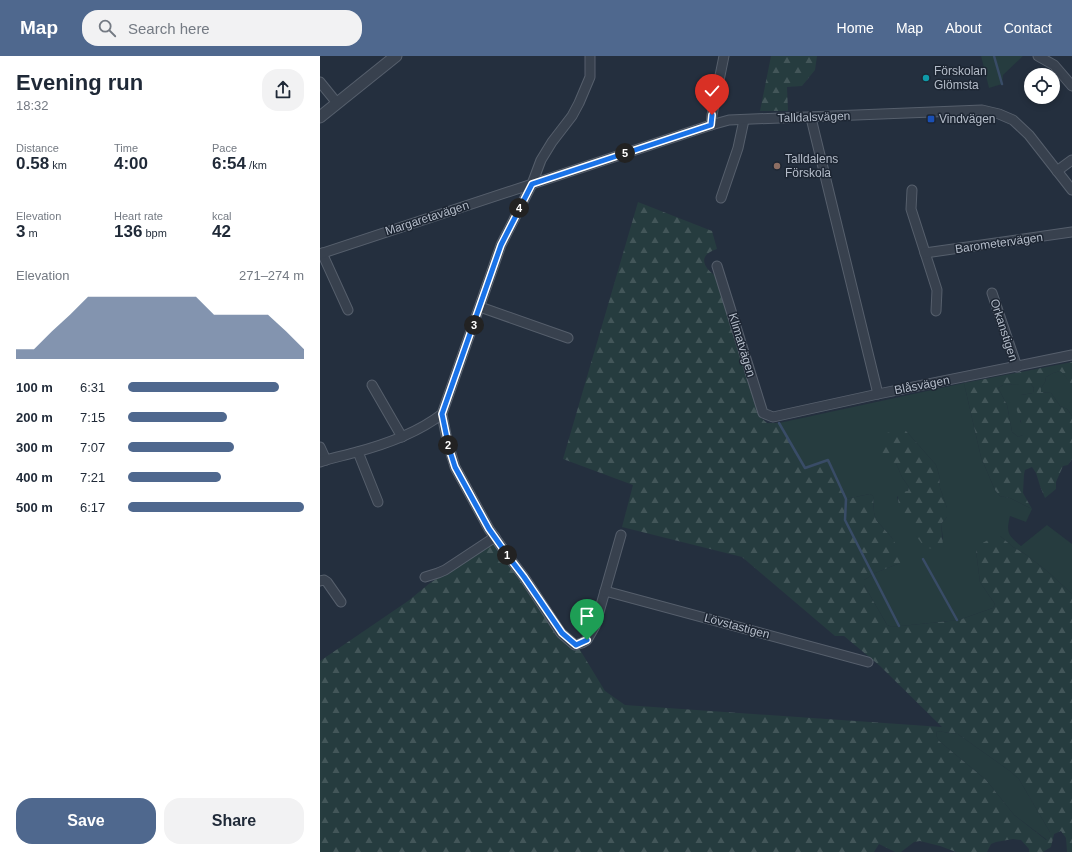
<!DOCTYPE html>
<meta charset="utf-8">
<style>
:root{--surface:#fff;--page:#f2f2f3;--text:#1f2937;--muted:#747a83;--accent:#4f688e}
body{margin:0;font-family:Arial,sans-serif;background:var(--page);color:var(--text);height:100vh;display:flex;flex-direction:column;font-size:15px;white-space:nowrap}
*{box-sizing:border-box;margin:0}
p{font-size:13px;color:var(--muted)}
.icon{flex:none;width:22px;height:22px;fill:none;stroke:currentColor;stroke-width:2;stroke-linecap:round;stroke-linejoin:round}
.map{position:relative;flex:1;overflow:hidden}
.panel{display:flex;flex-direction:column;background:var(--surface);width:320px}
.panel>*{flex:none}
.fabs{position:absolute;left:704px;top:12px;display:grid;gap:8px}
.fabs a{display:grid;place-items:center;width:36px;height:36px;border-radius:50%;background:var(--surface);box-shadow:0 2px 6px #0003;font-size:20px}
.pin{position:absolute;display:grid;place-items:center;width:34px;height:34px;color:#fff;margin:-41px -17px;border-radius:50% 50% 50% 0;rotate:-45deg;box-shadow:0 0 4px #0007}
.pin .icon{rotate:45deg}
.km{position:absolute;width:20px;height:20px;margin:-10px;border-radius:50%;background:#222;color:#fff;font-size:11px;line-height:20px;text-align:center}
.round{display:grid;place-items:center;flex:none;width:42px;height:42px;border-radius:16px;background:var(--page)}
.head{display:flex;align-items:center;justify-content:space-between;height:68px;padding:0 16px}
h1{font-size:22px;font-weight:700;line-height:30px}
.figures{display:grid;grid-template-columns:repeat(3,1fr);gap:6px;height:68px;padding:4px 16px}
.figures div{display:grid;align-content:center}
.figures b{font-size:17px;font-weight:700}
.figures small{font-size:11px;font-weight:400}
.figures p{font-size:11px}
.chart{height:112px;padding:8px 16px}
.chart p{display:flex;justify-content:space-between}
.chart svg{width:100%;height:72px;margin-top:4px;fill:var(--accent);opacity:.7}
.primary-button{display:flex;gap:8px;margin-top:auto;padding:8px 16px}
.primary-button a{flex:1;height:46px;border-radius:16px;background:var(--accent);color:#fff;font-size:16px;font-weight:700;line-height:46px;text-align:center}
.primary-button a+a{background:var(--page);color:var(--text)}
ul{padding:0 16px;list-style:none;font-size:13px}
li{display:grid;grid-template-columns:64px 48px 1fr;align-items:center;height:30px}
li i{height:10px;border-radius:5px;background:var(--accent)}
header{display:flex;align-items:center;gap:24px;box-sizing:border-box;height:56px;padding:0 20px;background:var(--accent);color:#fff}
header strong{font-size:19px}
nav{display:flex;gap:22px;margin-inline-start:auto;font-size:14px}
.search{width:280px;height:36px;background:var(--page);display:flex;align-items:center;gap:10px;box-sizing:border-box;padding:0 14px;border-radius:16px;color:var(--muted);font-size:15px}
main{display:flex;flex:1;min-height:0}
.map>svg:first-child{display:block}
.green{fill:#263c3f;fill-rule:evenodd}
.forest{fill:url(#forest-firs);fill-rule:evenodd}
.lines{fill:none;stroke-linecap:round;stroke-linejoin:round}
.stream{stroke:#394c67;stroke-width:2.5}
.minor-casing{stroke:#565f6c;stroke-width:11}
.tertiary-casing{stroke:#565f6c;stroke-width:13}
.minor{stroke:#38414e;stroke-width:9}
.tertiary{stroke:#38414e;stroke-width:11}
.route-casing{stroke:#fff;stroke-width:8}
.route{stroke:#1a73e8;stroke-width:5}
.culture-dot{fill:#0f9aa8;stroke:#1d2633;stroke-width:1.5}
.transit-dot{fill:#1a4fb4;stroke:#1d2633;stroke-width:1.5}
.education-dot{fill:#8d6e63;stroke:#1d2633;stroke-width:1.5}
.labels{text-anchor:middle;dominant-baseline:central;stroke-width:3;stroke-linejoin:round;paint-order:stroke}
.poi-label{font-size:12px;fill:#b4bcc9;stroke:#1d2633;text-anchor:start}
.street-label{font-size:12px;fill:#b4bcc9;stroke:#1d2633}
</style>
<header>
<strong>Map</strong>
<div class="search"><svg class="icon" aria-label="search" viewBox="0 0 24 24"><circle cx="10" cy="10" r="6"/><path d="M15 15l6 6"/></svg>Search here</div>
<nav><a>Home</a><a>Map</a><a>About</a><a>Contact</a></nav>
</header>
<main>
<section class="panel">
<div class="head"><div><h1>Evening run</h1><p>18:32</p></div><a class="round"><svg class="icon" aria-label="share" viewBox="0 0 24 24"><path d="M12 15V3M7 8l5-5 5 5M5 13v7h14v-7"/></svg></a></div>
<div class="figures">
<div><p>Distance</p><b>0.58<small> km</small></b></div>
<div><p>Time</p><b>4:00</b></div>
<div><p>Pace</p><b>6:54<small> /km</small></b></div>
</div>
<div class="figures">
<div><p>Elevation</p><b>3<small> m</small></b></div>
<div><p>Heart rate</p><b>136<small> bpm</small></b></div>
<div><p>kcal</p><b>42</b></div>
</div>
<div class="chart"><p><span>Elevation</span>271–274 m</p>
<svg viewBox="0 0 160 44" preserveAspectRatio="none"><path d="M0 44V38L10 38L20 27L30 17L40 6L50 6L60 6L70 6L80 6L90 6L100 6L110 17L120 17L130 17L140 17L150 27L160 38V44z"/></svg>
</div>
<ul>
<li><b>100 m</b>6:31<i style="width:86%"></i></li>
<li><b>200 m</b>7:15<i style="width:56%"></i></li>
<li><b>300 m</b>7:07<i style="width:60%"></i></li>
<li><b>400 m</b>7:21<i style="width:53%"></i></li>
<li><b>500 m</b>6:17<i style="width:100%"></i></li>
</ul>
<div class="primary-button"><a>Save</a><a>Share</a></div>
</section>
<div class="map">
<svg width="752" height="796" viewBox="0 0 752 796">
<defs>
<pattern id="forest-firs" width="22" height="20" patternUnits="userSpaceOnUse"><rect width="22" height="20" fill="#263c3f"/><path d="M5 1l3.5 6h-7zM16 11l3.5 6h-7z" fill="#435659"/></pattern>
</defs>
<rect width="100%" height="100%" fill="#242f3e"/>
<g class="green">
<polygon points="661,0 703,0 683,19 682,28 669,32"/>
<path d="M740,315C746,319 747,324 752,328V360L747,353L740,350L731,337L721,336V332L725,326L726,321L733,317Z"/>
<path d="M644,327L661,401L675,434L680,440L690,442L712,453L706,466L690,460C686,477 688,479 701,490L727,469L752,488V538L728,516L705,498L693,491L680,480L656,494L660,526L675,548L673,552L639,564L572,571L567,569L544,529V524L555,517L580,507L572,482L556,464L554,457L553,440L550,438L526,443L485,412L459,367ZM586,375L616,409L619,419L620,432L627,452V461L621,468L623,483L605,491C593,475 582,460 577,441L588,435L589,431L582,421L576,407Z"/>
<polygon points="699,328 711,328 714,332 713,337 701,339 700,365 704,371 703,379 698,381 692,376 687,349 678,332 683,329"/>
<polygon points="617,675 638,678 690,715 699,723 730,776 730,781 727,784 694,759 666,724 619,685 616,679"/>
</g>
<g class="forest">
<polygon points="451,0 497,0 495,14 482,30 467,31 468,55 440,55"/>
<path d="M318,146L392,175L397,193C377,199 383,212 397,221L441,362L447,367H459L485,412L508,404L526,443L550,438L553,440L554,457L556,464L572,482L584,502L580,507L555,517L544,524V529L567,569L572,571L639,564L673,552L675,548L660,526L656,494L659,489L675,480H680L693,491L705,498L728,516L752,538V796H747L746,782L741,775L734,778L731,791L723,796H709V793L701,784L693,783L676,786L671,788L667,796H636L620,790L600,785L594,786L581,796H575L559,788L554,796H0V605L88,545L110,527L177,485L231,561L257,589L285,635L305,649L622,671L560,610L524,580H515L422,501L302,471L313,429L243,403ZM617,675L638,678L690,715L699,723L730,776V781L726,784L694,759L666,724L619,685L616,679Z"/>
<path d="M752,306V328C746,324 746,319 740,315L733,317L726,321L725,326L721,332V336L731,337L740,350L747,353L752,360V403L748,409L743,410L736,426V433L725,442L720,430L716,417L712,411L705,414L704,418L703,437L712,453L690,442L680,440L675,434L661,401L644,327ZM706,328H711L714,332L713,337L696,340C693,355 704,365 703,379L698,381L692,376L687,349L678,332L683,329Z"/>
<path d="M580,375H586L616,409L619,419L620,432L627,452V461L621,468L623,490L618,493L605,492C596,479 573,453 579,436L588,435L589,431L582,421L576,407L566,406C558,398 555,383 567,377C571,376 576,375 580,375Z"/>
</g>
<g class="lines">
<g class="stream">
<polyline points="674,0 682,28"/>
<polyline points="459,367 485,412 508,404 526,443 525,464 579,570"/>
<polyline points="603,503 637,564"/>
</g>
<defs>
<g id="minor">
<polyline points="718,0 734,9 752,30"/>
<polyline points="0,26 17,47"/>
<polyline points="491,62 558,338"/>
<polyline points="391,69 392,59 404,0"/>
<polyline points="737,115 752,104"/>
<polyline points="592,134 591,153 617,234 616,255"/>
<polyline points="401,142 418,92 424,64"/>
<polyline points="2,197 28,254"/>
<polyline points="605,197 752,176"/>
<polyline points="0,198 391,69 409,64 662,54 679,58 693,64 709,79 752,134"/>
<polyline points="397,210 443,357 453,361 558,338 752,299"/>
<polyline points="672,237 697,311"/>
<polyline points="160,251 248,282"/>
<polyline points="52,329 82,381"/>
<polyline points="122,358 127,384 135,411 169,473 188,500 204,521 241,577 255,589 262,587 267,584 275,570 301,479"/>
<polyline points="0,391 6,404"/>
<polyline points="38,396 58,446"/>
<path d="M0,406C11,402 22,400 33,397C64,389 96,378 122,358L181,189L212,128L221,104L232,86L252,60L259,47L270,21V0"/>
<polyline points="105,521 118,517 125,514 175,481"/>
<polyline points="0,525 4,524 7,526 21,546"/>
<polyline points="285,535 548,606"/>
</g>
<polyline id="tertiary" points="0,61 76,0"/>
</defs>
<use href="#minor" class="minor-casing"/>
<use href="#tertiary" class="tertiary-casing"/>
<use href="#minor" class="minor"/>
<use href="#tertiary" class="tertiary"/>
</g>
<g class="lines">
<defs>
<polyline id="route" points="267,584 256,589 242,577 204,521 188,500 169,473 135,411 129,392 122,358 181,189 212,128 391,69 392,59"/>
</defs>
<use href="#route" class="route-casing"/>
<use href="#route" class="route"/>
</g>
<circle class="culture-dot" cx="606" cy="22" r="4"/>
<rect class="transit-dot" x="607" y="59" width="8" height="8" rx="2"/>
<circle class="education-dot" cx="457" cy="110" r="4"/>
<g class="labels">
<g class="poi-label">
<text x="614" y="15">Förskolan<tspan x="614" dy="14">Glömsta</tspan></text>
<text x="619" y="63">Vindvägen</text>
<text x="465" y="103">Talldalens<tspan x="465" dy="14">Förskola</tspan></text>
</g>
<g class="street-label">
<text transform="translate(494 61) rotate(-2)">Talldalsvägen</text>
<text transform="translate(107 162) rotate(-18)">Margaretavägen</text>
<text transform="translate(679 187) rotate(-8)">Barometervägen</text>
<text transform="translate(684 274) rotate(72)">Orkanstigen</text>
<text transform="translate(422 289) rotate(73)">Klimatvägen</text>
<text transform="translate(602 329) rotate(-11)">Blåsvägen</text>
<text transform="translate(417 570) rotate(15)">Lövstastigen</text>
</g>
</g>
</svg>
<div class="fabs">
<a><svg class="icon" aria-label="locate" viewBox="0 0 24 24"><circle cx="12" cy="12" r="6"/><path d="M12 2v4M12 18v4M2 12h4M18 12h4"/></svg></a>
</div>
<div class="pin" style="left:267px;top:584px;background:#1e9e55"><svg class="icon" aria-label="arrive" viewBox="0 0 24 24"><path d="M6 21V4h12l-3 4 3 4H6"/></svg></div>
<div class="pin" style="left:392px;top:59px;background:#d93025"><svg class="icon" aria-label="check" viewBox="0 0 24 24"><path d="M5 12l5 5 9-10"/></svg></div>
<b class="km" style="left:187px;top:499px">1</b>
<b class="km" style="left:128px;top:389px">2</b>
<b class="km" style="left:154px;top:269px">3</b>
<b class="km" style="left:199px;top:152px">4</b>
<b class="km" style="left:305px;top:97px">5</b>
</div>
</main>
